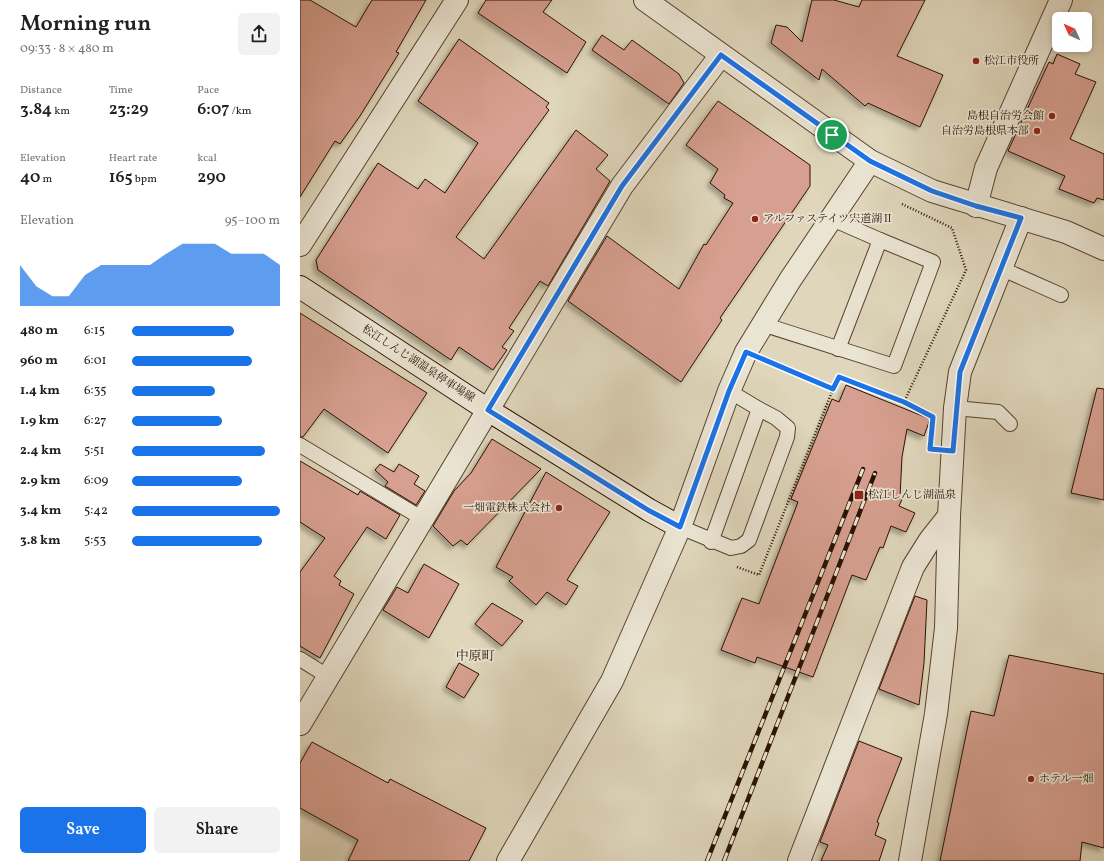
<!DOCTYPE html>
<meta charset="utf-8">
<style>
:root{--surface:#fff;--page:#f2f2f2;--text:#202124;--muted:#757577;--accent:#1a73e8}
body{margin:0;font-family:Vollkorn,"Noto Serif JP",serif;background:var(--page);color:var(--text);height:100vh;display:flex;flex-direction:column;font-size:15px;white-space:nowrap}
*{box-sizing:border-box;margin:0}
p{font-size:13px;color:var(--muted)}
.icon{flex:none;width:22px;height:22px;fill:none;stroke:currentColor;stroke-width:2;stroke-linecap:round;stroke-linejoin:round}
.map{position:relative;flex:1;overflow:hidden}
.panel{display:flex;flex-direction:column;background:var(--surface);width:300px}
.panel>*{flex:none}
.needle{width:26px;rotate:315deg}
.fabs{position:absolute;left:752px;top:12px;display:grid;gap:8px}
.fabs a{display:grid;place-items:center;width:40px;height:40px;border-radius:6px;background:var(--surface);box-shadow:0 2px 6px #0003;font-size:20px}
.pin{position:absolute;display:grid;place-items:center;width:34px;height:34px;color:#fff;margin:-17px;border:2px solid #fff;border-radius:50%;box-shadow:0 1px 4px #0007}
.round{display:grid;place-items:center;flex:none;width:42px;height:42px;border-radius:6px;background:var(--page)}
.headline{display:flex;align-items:center;justify-content:space-between;height:68px;padding:0 20px}
h1{font-size:22px;font-weight:600;line-height:30px}
.stats{display:grid;grid-template-columns:repeat(3,1fr);gap:6px;height:68px;padding:4px 20px}
.stats div{display:grid;align-content:center}
.stats b{font-size:17px;font-weight:600}
.stats small{font-size:11px;font-weight:400}
.stats p{font-size:11px}
.chart{height:112px;padding:8px 20px}
.chart p{display:flex;justify-content:space-between}
.chart svg{width:100%;height:72px;margin-top:4px;fill:var(--accent);opacity:.7}
.button{display:flex;gap:8px;margin-top:auto;padding:8px 20px}
.button a{flex:1;height:46px;border-radius:6px;background:var(--accent);color:#fff;font-size:16px;font-weight:600;line-height:46px;text-align:center}
.button a+a{background:var(--page);color:var(--text)}
ul{padding:0 20px;list-style:none;font-size:13px}
li{display:grid;grid-template-columns:64px 48px 1fr;align-items:center;height:30px}
li i{height:10px;border-radius:5px;background:var(--accent)}
main{display:flex;flex:1;min-height:0}
.map>svg:first-child{display:block}
.building{fill:#d69f8f;stroke:#2a1100;filter:url(#shadow)}
.lines{fill:none;stroke-linecap:round;stroke-linejoin:round}
.service-casing{stroke:#57422f;stroke-width:16}
.minor-casing{stroke:#57422f;stroke-width:24}
.tertiary-casing{stroke:#57422f;stroke-width:24}
.secondary-casing{stroke:#2a1100;stroke-width:24}
.path{stroke:#2a1100;stroke-width:2.5;stroke-dasharray:1 2;stroke-linecap:butt}
.service{stroke:#eae4d3;stroke-width:14}
.minor{stroke:#eae4d3;stroke-width:22}
.tertiary{stroke:#eae4d3;stroke-width:22}
.secondary{stroke:#eae4d3;stroke-width:22}
.rail-casing{stroke:#2a1100;stroke-width:4.5}
.rail{stroke:#eae4d3;stroke-width:3;stroke-dasharray:9;stroke-linecap:butt}
.route-casing{stroke:#fff;stroke-width:8}
.route{stroke:#1a73e8;stroke-width:5}
.poi-dot{fill:#8f2418;stroke:#eae4d3;stroke-width:1.5}
.labels{text-anchor:middle;dominant-baseline:central;stroke-width:3.5;stroke-linejoin:round;paint-order:stroke}
.poi-label{font-size:11px;fill:#2a1100;stroke:#eae4d3;text-anchor:start}
.street-label{font-size:11px;fill:#2a1100;stroke:#eae4d3}
.quarter-label{font-size:13px;fill:#2a1100;stroke:#eae4d3}
</style>
<main>
<section class="panel">
<div class="headline"><div><h1>Morning run</h1><p>09:33 · 8 × 480 m</p></div><a class="round"><svg class="icon" aria-label="share" viewBox="0 0 24 24"><path d="M12 15V3M7 8l5-5 5 5M5 13v7h14v-7"/></svg></a></div>
<div class="stats">
<div><p>Distance</p><b>3.84<small> km</small></b></div>
<div><p>Time</p><b>23:29</b></div>
<div><p>Pace</p><b>6:07<small> /km</small></b></div>
</div>
<div class="stats">
<div><p>Elevation</p><b>40<small> m</small></b></div>
<div><p>Heart rate</p><b>165<small> bpm</small></b></div>
<div><p>kcal</p><b>290</b></div>
</div>
<div class="chart"><p><span>Elevation</span>95–100 m</p>
<svg viewBox="0 0 160 44" preserveAspectRatio="none"><path d="M0 44V19L10 32L20 38L30 38L40 25L50 19L60 19L70 19L80 19L90 12L100 6L110 6L120 6L130 12L140 12L150 12L160 19V44z"/></svg>
</div>
<ul>
<li><b>480 m</b>6:15<i style="width:69%"></i></li>
<li><b>960 m</b>6:01<i style="width:81%"></i></li>
<li><b>1.4 km</b>6:35<i style="width:56%"></i></li>
<li><b>1.9 km</b>6:27<i style="width:61%"></i></li>
<li><b>2.4 km</b>5:51<i style="width:90%"></i></li>
<li><b>2.9 km</b>6:09<i style="width:74%"></i></li>
<li><b>3.4 km</b>5:42<i style="width:100%"></i></li>
<li><b>3.8 km</b>5:53<i style="width:88%"></i></li>
</ul>
<div class="button"><a>Save</a><a>Share</a></div>
</section>
<div class="map">
<svg width="804" height="861" viewBox="0 0 804 861">
<defs>
<filter id="shadow"><feDropShadow dx="-3.5" dy="3.5" stdDeviation="2" flood-color="#0004"/></filter>
</defs>
<rect width="100%" height="100%" fill="#dfd6bb"/>
<filter id="stains"><feTurbulence type="fractalNoise" baseFrequency=".005" numOctaves="4"/><feColorMatrix values="0 0 0 0 .2 0 0 0 0 .09 0 0 0 0 .02 0 0 0 .5 -.17"/></filter>
<radialGradient id="worn" r=".72"><stop offset=".6" stop-color="#630" stop-opacity="0"/><stop offset="1" stop-color="#630" stop-opacity=".3"/></radialGradient>
<g class="building">
<polygon points="0,0 10,0 56,27 72,0 126,0 96,52 99,53 60,116 40,144 35,141 0,197"/>
<polygon points="186,0 252,0 243,12 286,42 267,73 178,13"/>
<polygon points="512,0 534,0 559,7 562,0 625,0 597,56 643,75 620,127 568,103 565,106 522,69 519,80 471,43 476,25 487,27 502,42"/>
<polygon points="302,35 324,50 332,40 379,74 384,83 369,104 292,50"/>
<polygon points="159,39 249,103 246,107 249,110 156,237 184,259 276,130 308,155 296,169 310,181 248,286 240,281 209,328 214,331 202,347 207,350 193,370 159,347 151,360 18,270 16,260 78,163 118,189 125,179 145,193 178,143 118,101"/>
<polygon points="757,54 780,64 775,74 796,82 770,139 804,154 804,200 797,198 794,203 759,189 765,176 708,151 749,62 753,64"/>
<polygon points="418,101 510,165 510,186 420,318 422,320 381,382 268,301 307,236 379,289 404,244 406,245 433,203 424,198 425,195 410,183 418,169 386,145"/>
<polygon points="0,313 127,393 88,453 24,409 3,437 0,437"/>
<polygon points="546,385 630,419 624,436 607,429 602,457 600,496 603,497 599,506 615,513 606,532 591,526 583,548 580,547 566,580 552,575 513,677 457,657 455,663 421,650 442,598 459,604 498,502 491,499 532,399 539,402"/>
<polygon points="797,388 804,389 804,500 771,493"/>
<polygon points="192,439 241,469 167,545 161,540 153,546 133,526 154,491 171,473"/>
<polygon points="0,461 58,495 60,491 100,515 86,539 67,527 34,576 41,581 39,585 54,594 20,658 0,646 0,572 25,538 0,522"/>
<polygon points="80,464 94,472 99,464 119,476 114,484 125,491 116,505 85,486 88,482 75,470"/>
<polygon points="246,472 310,512 267,580 278,586 266,605 247,592 236,605 209,581 213,577 196,567"/>
<polygon points="124,564 159,584 129,638 83,610 97,587 108,593"/>
<polygon points="615,596 627,600 624,663 619,705 579,689"/>
<polygon points="192,603 223,621 202,646 175,624"/>
<polygon points="709,655 804,674 804,848 782,842 780,861 640,861 671,711 694,716"/>
<polygon points="159,663 179,674 164,698 146,687"/>
<polygon points="559,741 602,758 577,822 579,823 575,835 586,840 579,861 521,861 528,845 520,842"/>
<polygon points="12,742 88,783 90,779 186,828 169,861 48,861 58,840 0,808 0,763"/>
</g>
<g class="lines">
<defs>
<g id="service">
<polyline points="532,219 580,240 538,349"/>
<polyline points="700,268 761,295"/>
<polyline points="462,324 594,366 633,262 580,240"/>
<polyline points="655,408 698,412 710,424"/>
<polyline points="0,445 123,519"/>
<polyline points="380,527 431,548 441,546 449,540 487,437 488,428 476,418 459,409"/>
<polyline points="411,542 459,409 429,391"/>
<polyline points="0,659 29,677"/>
</g>
<g id="minor">
<polyline points="676,206 686,168 761,0"/>
<polyline points="0,245 157,0"/>
<polyline points="0,724 322,186 421,55"/>
<polyline points="499,861 613,567 630,540 649,516"/>
</g>
<g id="tertiary">
<polyline points="345,0 570,161 632,191 766,232 804,249"/>
<polyline points="208,861 312,681 380,527 429,391 446,352 490,280 570,161"/>
<polyline points="610,861 636,714 646,628 649,516 655,408 660,372 721,218"/>
</g>
<polyline id="secondary" points="0,287 188,410 349,510 380,527"/>
</defs>
<use href="#service" class="service-casing"/>
<use href="#minor" class="minor-casing"/>
<use href="#tertiary" class="tertiary-casing"/>
<use href="#secondary" class="secondary-casing"/>
<g class="path">
<polyline points="602,204 652,228 666,270 604,402"/>
<polyline points="467,361 533,389 539,377 604,402 631,416"/>
<polyline points="437,567 459,575 533,389"/>
</g>
<use href="#service" class="service"/>
<use href="#minor" class="minor"/>
<use href="#tertiary" class="tertiary"/>
<use href="#secondary" class="secondary"/>
<defs>
<g id="rail">
<polyline points="407,861 563,469"/>
<polyline points="424,861 575,473"/>
</g>
</defs>
<use href="#rail" class="rail-casing"/>
<use href="#rail" class="rail"/>
</g>
<g class="lines">
<defs>
<polygon id="route" points="421,55 570,161 632,191 676,206 721,218 660,372 653,451 630,449 633,417 604,402 539,377 533,389 446,352 429,391 380,527 348,510 188,410 322,186"/>
</defs>
<use href="#route" class="route-casing"/>
<use href="#route" class="route"/>
</g>
<g class="poi-dot">
<circle cx="676" cy="61" r="4"/>
<circle cx="752" cy="116" r="4"/>
<circle cx="737" cy="131" r="4"/>
<circle cx="455" cy="219" r="4"/>
<rect x="554" y="490" width="10" height="10" rx="2"/>
<circle cx="259" cy="508" r="4"/>
<circle cx="731" cy="779" r="4"/>
</g>
<g class="labels">
<g class="poi-label">
<text x="684" y="61">松江市役所</text>
<text x="744" y="116" text-anchor="end">島根自治労会館</text>
<text x="729" y="131" text-anchor="end">自治労島根県本部</text>
<text x="463" y="219">アルファステイツ宍道湖Ⅱ</text>
<text x="568" y="495">松江しんじ湖温泉</text>
<text x="251" y="508" text-anchor="end">一畑電鉄株式会社</text>
<text x="739" y="779">ホテル一畑</text>
</g>
<g class="street-label">
<text transform="translate(118 364) rotate(33)">松江しんじ湖温泉停車場線</text>
</g>
<g class="quarter-label">
<text x="175" y="657">中原町</text>
</g>
</g>
<rect width="100%" height="100%" filter="url(#stains)"/>
<rect width="100%" height="100%" fill="url(#worn)"/>
</svg>
<div class="fabs">
<a><svg class="needle" viewBox="-14 -14 28 28"><path d="M0-13l5 13h-10z" fill="#e53935"/><path d="M0 13l5-13h-10z" fill="#757577"/></svg></a>
</div>
<div class="pin" style="left:532px;top:135px;background:#1e9e55"><svg class="icon" aria-label="arrive" viewBox="0 0 24 24"><path d="M6 21V4h12l-3 4 3 4H6"/></svg></div>
</div>
</main>
